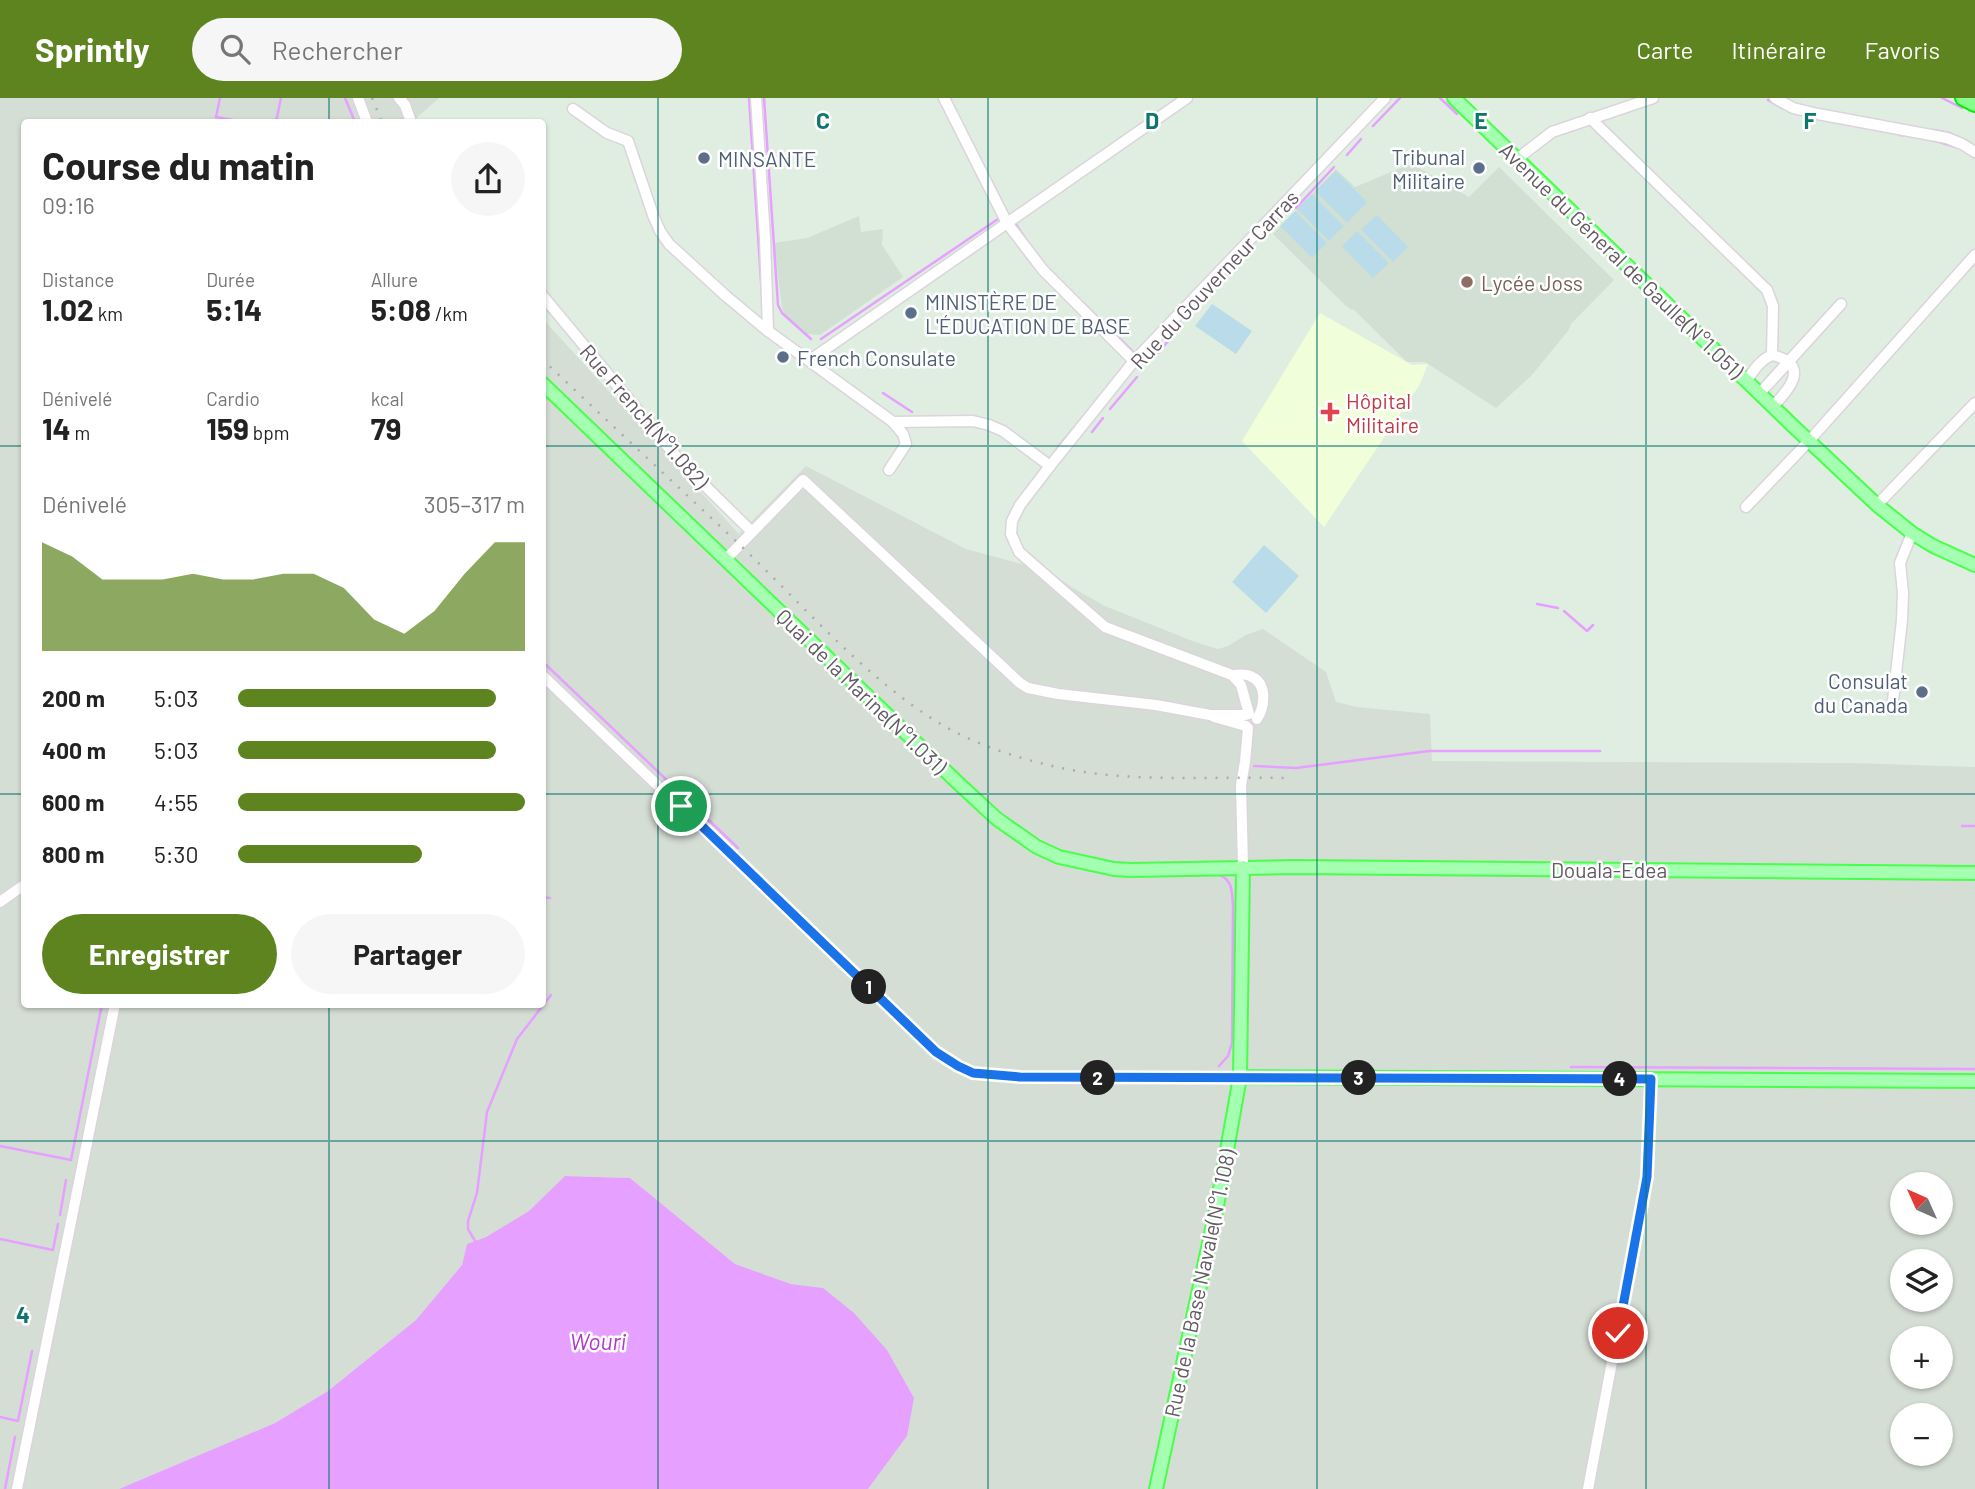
<!DOCTYPE html>
<html lang="fr">
<meta charset="utf-8">
<style>
:root{--surface:#fff;--page:#f6f6f6;--text:#222;--muted:#767676;--accent:#5d841e}
body{margin:0;font-family:Barlow,sans-serif;background:var(--page);color:var(--text);height:100vh;display:flex;flex-direction:column;font-size:26px;white-space:nowrap}
*{box-sizing:border-box;margin:0}
p{font-size:23px;color:var(--muted)}
.icon{flex:none;width:38px;height:38px;fill:none;stroke:currentColor;stroke-width:2;stroke-linecap:round;stroke-linejoin:round}
.map{position:relative;flex:1;overflow:hidden}
.sheet{position:absolute;left:21px;top:21px;width:525px;height:889px;display:flex;flex-direction:column;background:var(--surface);border-radius:7px;box-shadow:0 2px 5px #0004}
.sheet>*{flex:none}
.needle{width:46px;rotate:315deg}
.tools{position:absolute;left:1890px;top:1074px;display:grid;gap:14px}
.tools a{display:grid;place-items:center;width:63px;height:63px;border-radius:50%;background:var(--surface);box-shadow:0 2px 5px #0004;font-size:35px}
.pin{position:absolute;display:grid;place-items:center;width:60px;height:60px;color:#fff;margin:-30px;border:4px solid #fff;border-radius:50%;box-shadow:0 2px 7px #0007}
.km{position:absolute;width:35px;height:35px;margin:-18px;border-radius:50%;background:#222;color:#fff;font-size:19px;line-height:35px;text-align:center}
.round{display:grid;place-items:center;flex:none;width:74px;height:74px;border-radius:37px;background:var(--page)}
.head{display:flex;align-items:center;justify-content:space-between;height:119px;padding:0 21px}
h1{font-size:38px;font-weight:700;line-height:52px}
.stats{display:grid;grid-template-columns:repeat(3,1fr);gap:10px;height:119px;padding:7px 21px}
.stats div{display:grid;align-content:center}
.stats b{font-size:30px;font-weight:700}
.stats small{font-size:19px;font-weight:400}
.stats p{font-size:19px}
.chart{height:196px;padding:14px 21px}
.chart p{display:flex;justify-content:space-between}
.chart svg{width:100%;height:126px;margin-top:7px;fill:var(--accent);opacity:.7}
.cta{display:flex;gap:14px;margin-top:auto;padding:14px 21px}
.cta a{flex:1;height:80px;border-radius:42px;background:var(--accent);color:#fff;font-size:28px;font-weight:700;line-height:80px;text-align:center}
.cta a+a{background:var(--page);color:var(--text)}
ul{padding:0 21px;list-style:none;font-size:23px}
li{display:grid;grid-template-columns:112px 84px 1fr;align-items:center;height:52px}
li i{height:18px;border-radius:9px;background:var(--accent)}
header{display:flex;align-items:center;gap:42px;box-sizing:border-box;height:98px;padding:0 35px;background:var(--accent);color:#fff}
header strong{font-size:33px}
nav{display:flex;gap:38px;margin-inline-start:auto;font-size:24px}
.search{width:490px;height:63px;background:var(--page);display:flex;align-items:center;gap:18px;box-sizing:border-box;padding:0 24px;border-radius:38px;color:var(--muted);font-size:26px}
.map>svg:first-child{display:block}
.industrial{fill:#d5ded5;fill-rule:evenodd}
.education{fill:#d1e0d2}
.medical{fill:#f0feda}
.green{fill:#badbe9}
.water{fill:#e6a0ff}
.lines{fill:none;stroke-linecap:round;stroke-linejoin:round}
.stream{stroke:#e6a0ff;stroke-width:2.5}
.minor-casing{stroke:#dcd4dc;stroke-width:13}
.major-casing{stroke:#49ff4c;stroke-width:16}
.highway-casing{stroke:#03ef00;stroke-width:18}
.minor{stroke:#fff;stroke-width:10}
.major{stroke:#a5ffb1;stroke-width:12}
.highway{stroke:#87ff8c;stroke-width:14}
.rail{stroke:#acaaad;stroke-width:2.5;stroke-dasharray:2 9;stroke-linecap:butt}
.route-casing{stroke:#fff;stroke-width:14}
.route{stroke:#1a73e8;stroke-width:9}
.grid{fill:none;stroke:#0f766e;stroke-width:2;stroke-opacity:0.55}
.service-dot{fill:#5c6f8a;stroke:#fff;stroke-width:2.5}
.education-dot{fill:#8d6e63;stroke:#fff;stroke-width:2.5}
.health-dot{fill:#e0444e;stroke:#fff;stroke-width:2.5}
.labels{text-anchor:middle;dominant-baseline:central;stroke-width:5;stroke-linejoin:round;paint-order:stroke}
.service-label{font-size:21px;fill:#4e5e75;stroke:#fff;text-anchor:start}
.street-label{font-size:21px;fill:#625963;stroke:#fff}
.education-label{font-size:21px;fill:#785e54;stroke:#fff;text-anchor:start}
.health-label{font-size:21px;fill:#be3a42;stroke:#fff;text-anchor:start}
.water-label{font-size:23px;font-style:italic;fill:#b236cf;stroke:#fff}
.grid-label{font-size:23px;text-anchor:middle;font-weight:bold;fill:#0f766e;stroke:#fff;stroke-width:5;stroke-linejoin:round;paint-order:stroke}
</style>
<header>
<strong>Sprintly</strong>
<div class="search"><svg class="icon" aria-label="search" viewBox="0 0 24 24"><circle cx="10" cy="10" r="6"/><path d="M15 15l6 6"/></svg>Rechercher</div>
<nav><a>Carte</a><a>Itinéraire</a><a>Favoris</a></nav>
</header>
<div class="map">
<svg width="1975" height="1391" viewBox="0 0 1975 1391">
<rect width="100%" height="100%" fill="#e0eee1"/>
<path class="industrial" d="M0,0H439L412,24H24V906H542L543,221L739,436L806,368L966,451L1048,473L1073,490L1105,508L1195,544L1218,551L1228,548L1246,537L1263,531L1326,574L1336,604L1357,609L1430,616L1432,663L1853,665L1975,669V1391H868L907,1338L823,1190L791,1186L735,1166L630,1080L566,1078L529,1113L486,1139L467,1146L462,1167L416,1222L328,1293L275,1325L119,1391H0ZM1902,1087H1941V1125H1902ZM1902,1164H1941V1202H1902ZM1902,1241H1941V1279H1902ZM1902,1318H1941V1356H1902Z"/>
<g class="education">
<polygon points="1415,64 1414,67 1469,99 1499,69 1614,182 1571,226 1568,233 1531,278 1496,310 1425,264 1407,264 1353,211 1352,212 1346,208 1273,136 1336,71 1355,89"/>
<polygon points="859,118 861,134 883,131 882,147 903,179 820,237 806,236 784,215 782,210 774,145 807,140"/>
</g>
<polygon class="medical" points="1320,215 1412,267 1428,266 1420,286 1324,429 1242,343"/>
<g class="green">
<polygon points="1336,73 1367,104 1347,125 1315,93"/>
<polygon points="1312,96 1344,128 1329,143 1297,111"/>
<polygon points="1295,113 1327,145 1312,160 1280,128"/>
<polygon points="1377,117 1408,149 1393,164 1361,132"/>
<polygon points="1357,133 1389,165 1373,180 1342,148"/>
<polygon points="1212,206 1252,233 1236,256 1195,228"/>
<polygon points="1264,447 1299,478 1266,515 1232,484"/>
</g>
<polygon class="water" points="565,1078 630,1080 735,1166 791,1186 823,1190 854,1215 887,1252 914,1300 907,1338 868,1391 119,1391 275,1325 328,1293 416,1222 462,1167 467,1146 486,1139 529,1113"/>
<g class="lines">
<g class="stream">
<polyline points="220,0 216,19 244,24"/>
<polyline points="345,0 355,24"/>
<polyline points="749,0 762,198"/>
<polyline points="764,0 778,207 782,215 811,241"/>
<polyline points="1440,0 1457,16"/>
<polyline points="1942,0 1962,10"/>
<polyline points="1768,2 1782,10"/>
<polyline points="1794,15 1819,21"/>
<polyline points="276,24 281,0"/>
<polyline points="1834,24 1872,31"/>
<polyline points="1373,28 1400,0"/>
<polyline points="1934,32 1949,35 1967,43"/>
<polyline points="1900,37 1910,38"/>
<polyline points="1936,43 1956,49"/>
<polyline points="1347,57 1361,41"/>
<polyline points="1296,110 1334,69"/>
<polyline points="1015,125 1027,143"/>
<polyline points="1025,157 1038,173"/>
<polyline points="1085,207 1107,229"/>
<polyline points="1113,234 1135,256"/>
<polyline points="821,241 1001,119"/>
<polyline points="1156,257 1169,242"/>
<polyline points="883,295 912,314"/>
<polyline points="1110,311 1137,279"/>
<polyline points="1092,334 1103,320"/>
<polyline points="1058,349 1083,319"/>
<polyline points="1537,506 1558,510"/>
<polyline points="1564,513 1587,533 1593,527"/>
<polyline points="542,563 738,750"/>
<polyline points="1254,668 1296,670 1429,653 1600,653"/>
<polyline points="1962,728 1975,728"/>
<path d="M1218,776C1233,782 1232,794 1233,808L1232,945L1228,958L1219,968"/>
<polyline points="542,799 550,800"/>
<polyline points="1571,969 1975,971"/>
<polyline points="0,1048 71,1062 102,906"/>
<polyline points="60,1117 66,1082"/>
<polyline points="0,1141 53,1152 58,1126"/>
<polyline points="475,1143 468,1131 468,1123 477,1095 487,1014 517,941 551,897"/>
<polyline points="0,1319 18,1323 32,1253"/>
<polyline points="5,1391 15,1339"/>
</g>
<defs>
<g id="minor">
<polyline points="358,0 367,24"/>
<polyline points="399,0 405,7 411,24"/>
<polyline points="756,0 765,140 768,233"/>
<polyline points="944,0 1007,125 1043,172 1134,263"/>
<polyline points="1775,0 1793,10 1818,16 1947,40 1962,46 1975,54"/>
<polyline points="573,11 607,35 628,43 653,117 660,133 669,146 726,198 768,233 893,324 973,323 989,327 1003,333 1050,368"/>
<polyline points="1590,20 1767,192 1773,208 1772,257"/>
<polyline points="1517,61 1552,34 1653,0"/>
<polyline points="542,197 680,363 752,434"/>
<polyline points="810,262 1187,0"/>
<path d="M1747,282C1754,272 1760,262 1772,257C1810,266 1791,290 1773,308"/>
<polyline points="1760,295 1841,206"/>
<polyline points="889,372 906,346 903,336 893,324"/>
<polyline points="1877,407 1975,305"/>
<polyline points="1746,409 1809,343 1975,157"/>
<polyline points="726,461 803,382 1020,585 1028,590 1058,596 1156,607 1210,617 1246,617"/>
<polyline points="542,577 936,954 958,968 973,975 1020,979 1077,981 1240,979"/>
<polyline points="1232,577 1241,587 1249,616"/>
<polyline points="1892,612 1902,522 1903,495 1900,465 1912,435"/>
<polyline points="1214,619 1246,628"/>
<path d="M1257,621C1265,608 1268,585 1250,578C1245,575 1238,577 1232,577L1105,529L1019,454L1011,436L1012,423L1020,407L1050,368L1134,263L1385,0"/>
<polyline points="1243,769 1241,687 1245,664 1248,630"/>
<polyline points="0,804 24,787"/>
<polyline points="17,1391 115,906"/>
<polyline points="1588,1391 1647,1079 1651,981"/>
</g>
<g id="major">
<polyline points="1454,0 1793,328 1877,407 1912,435 1933,448 1975,467"/>
<polyline points="542,285 957,684 997,721 1037,749 1059,759 1114,771 1131,772 1294,769 1975,775"/>
<polyline points="1240,979 1975,983"/>
<polyline points="1156,1391 1217,1108 1240,979 1243,769"/>
</g>
<polyline id="highway" points="1963,0 1975,6"/>
</defs>
<use href="#minor" class="minor-casing"/>
<use href="#major" class="major-casing"/>
<use href="#highway" class="highway-casing"/>
<use href="#minor" class="minor"/>
<use href="#major" class="major"/>
<use href="#highway" class="highway"/>
<g class="rail">
<polyline points="372,0 382,24"/>
<path d="M542,261C607,323 673,384 739,446C802,506 865,580 939,625C972,645 1011,658 1048,667C1125,686 1206,678 1285,680"/>
</g>
</g>
<g class="lines">
<defs>
<polyline id="route" points="681,708 936,954 958,968 973,975 1020,979 1651,981 1647,1079 1618,1235"/>
</defs>
<use href="#route" class="route-casing"/>
<use href="#route" class="route"/>
</g>
<path class="grid" d="M329,0V24M658,0V1391M988,0V1391M1317,0V1391M1646,0V1391M0,348H24M542,348H1975M0,696H24M542,696H1975M329,906V1391M0,1043H1975"/>
<g class="service-dot">
<circle cx="704" cy="60" r="7"/>
<circle cx="1479" cy="70" r="7"/>
<circle cx="911" cy="215" r="7"/>
<circle cx="783" cy="259" r="7"/>
<circle cx="1922" cy="594" r="7"/>
</g>
<circle class="education-dot" cx="1467" cy="184" r="7"/>
<path class="health-dot" d="M1326.5 303.5h7v7h7v7h-7v7h-7v-7h-7v-7h7z"/>
<g class="labels">
<g class="service-label">
<text x="1465" y="58" text-anchor="end">Tribunal<tspan x="1465" dy="24">Militaire</tspan></text>
<text x="718" y="60">MINSANTE</text>
<text x="925" y="203">MINISTÈRE DE<tspan x="925" dy="24">L'ÉDUCATION DE BASE</tspan></text>
<text x="797" y="259">French Consulate</text>
<text x="1908" y="582" text-anchor="end">Consulat<tspan x="1908" dy="24">du Canada</tspan></text>
</g>
<g class="street-label">
<text transform="translate(1622 162) rotate(44)">Avenue du Géneral de Gaulle(N°1.051)</text>
<text transform="translate(1214 181) rotate(-47)">Rue du Gouverneur Carras</text>
<text transform="translate(645 318) rotate(49)">Rue French(N°1.082)</text>
<text transform="translate(862 593) rotate(44)">Quai de la Marine(N°1.031)</text>
<text x="1609" y="771">Douala-Edea</text>
<text transform="translate(1199 1185) rotate(-78)">Rue de la Base Navale(N°1.108)</text>
</g>
<g class="education-label">
<text x="1481" y="184">Lycée Joss</text>
</g>
<g class="health-label">
<text x="1346" y="302">Hôpital<tspan x="1346" dy="24">Militaire</tspan></text>
</g>
<g class="water-label">
<text x="598" y="1243">Wouri</text>
</g>
</g>
<g class="grid-label">
<text x="823" y="31">C</text>
<text x="1152" y="31">D</text>
<text x="1481" y="31">E</text>
<text x="1810" y="31">F</text>
<text x="23" y="1225">4</text>
</g>
</svg>
<div class="tools">
<a><svg class="needle" viewBox="-14 -14 28 28"><path d="M0-13l5 13h-10z" fill="#e53935"/><path d="M0 13l5-13h-10z" fill="#767676"/></svg></a>
<a><svg class="icon" aria-label="layers" viewBox="0 0 24 24"><path d="M12 4l9 5-9 5-9-5zM3 14l9 5 9-5"/></svg></a>
<a>+</a>
<a>−</a>
</div>
<div class="pin" style="left:681px;top:708px;background:#1e9e55"><svg class="icon" aria-label="arrive" viewBox="0 0 24 24"><path d="M6 21V4h12l-3 4 3 4H6"/></svg></div>
<div class="pin" style="left:1618px;top:1235px;background:#d93025"><svg class="icon" aria-label="check" viewBox="0 0 24 24"><path d="M5 12l5 5 9-10"/></svg></div>
<b class="km" style="left:869px;top:889px">1</b>
<b class="km" style="left:1098px;top:980px">2</b>
<b class="km" style="left:1359px;top:980px">3</b>
<b class="km" style="left:1620px;top:981px">4</b>
<section class="sheet">
<div class="head"><div><h1>Course du matin</h1><p>09:16</p></div><a class="round"><svg class="icon" aria-label="share" viewBox="0 0 24 24"><path d="M12 15V3M7 8l5-5 5 5M5 13v7h14v-7"/></svg></a></div>
<div class="stats">
<div><p>Distance</p><b>1.02<small> km</small></b></div>
<div><p>Durée</p><b>5:14</b></div>
<div><p>Allure</p><b>5:08<small> /km</small></b></div>
</div>
<div class="stats">
<div><p>Dénivelé</p><b>14<small> m</small></b></div>
<div><p>Cardio</p><b>159<small> bpm</small></b></div>
<div><p>kcal</p><b>79</b></div>
</div>
<div class="chart"><p><span>Dénivelé</span>305–317 m</p>
<svg viewBox="0 0 160 44" preserveAspectRatio="none"><path d="M0 44V6L10 11L20 19L30 19L40 19L50 17L60 19L70 19L80 17L90 17L100 22L110 33L120 38L130 30L140 17L150 6L160 6V44z"/></svg>
</div>
<ul>
<li><b>200 m</b>5:03<i style="width:90%"></i></li>
<li><b>400 m</b>5:03<i style="width:90%"></i></li>
<li><b>600 m</b>4:55<i style="width:100%"></i></li>
<li><b>800 m</b>5:30<i style="width:64%"></i></li>
</ul>
<div class="cta"><a>Enregistrer</a><a>Partager</a></div>
</section>
</div>
